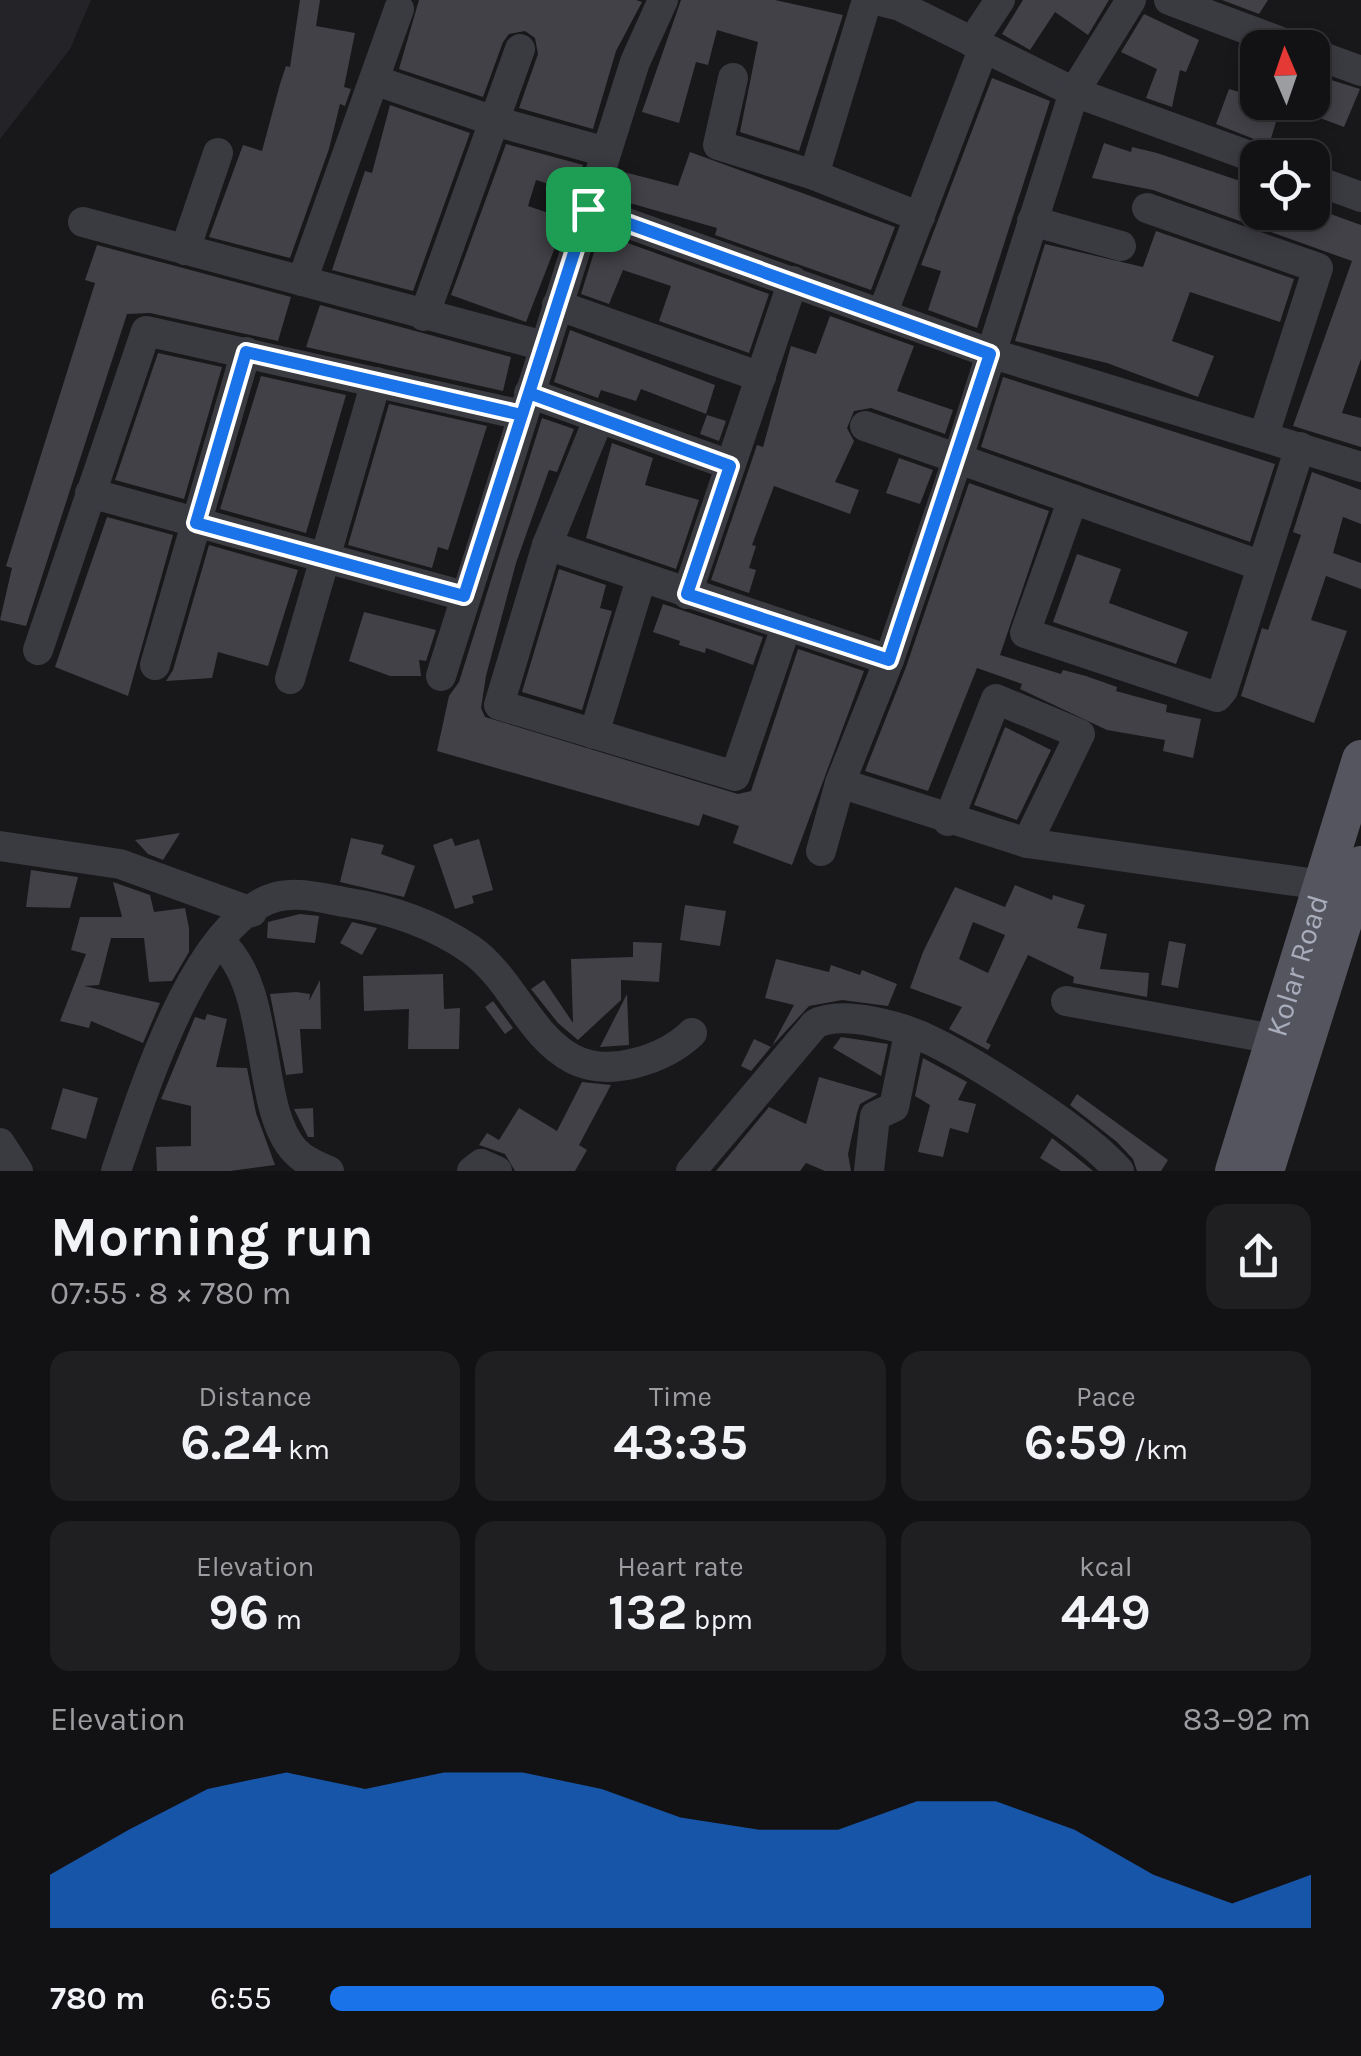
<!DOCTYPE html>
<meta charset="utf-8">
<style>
:root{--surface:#121114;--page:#1f1f22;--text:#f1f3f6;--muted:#9c9da0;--line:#313134;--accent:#1a73e8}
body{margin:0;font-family:Karla,sans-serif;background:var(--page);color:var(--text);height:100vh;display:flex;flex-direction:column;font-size:38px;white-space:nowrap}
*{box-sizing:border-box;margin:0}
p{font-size:32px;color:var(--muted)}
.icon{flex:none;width:55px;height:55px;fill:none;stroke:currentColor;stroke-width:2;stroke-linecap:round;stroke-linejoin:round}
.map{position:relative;height:1171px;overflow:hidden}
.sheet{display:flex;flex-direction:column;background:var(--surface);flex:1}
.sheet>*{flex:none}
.needle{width:65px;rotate:358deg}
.buttons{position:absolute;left:1240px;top:30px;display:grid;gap:20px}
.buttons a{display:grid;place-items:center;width:90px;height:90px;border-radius:20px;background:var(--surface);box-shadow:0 5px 15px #0003,0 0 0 2px var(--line);font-size:50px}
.pin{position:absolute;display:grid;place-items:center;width:85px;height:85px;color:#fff;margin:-42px;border-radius:20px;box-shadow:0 5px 15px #0006}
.round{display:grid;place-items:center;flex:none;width:105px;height:105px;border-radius:20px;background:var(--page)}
.headline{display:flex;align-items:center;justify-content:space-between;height:170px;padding:0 50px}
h1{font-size:55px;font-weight:700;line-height:75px}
.stats{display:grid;grid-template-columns:repeat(3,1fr);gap:15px;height:170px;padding:10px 50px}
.stats div{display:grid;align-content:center;border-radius:20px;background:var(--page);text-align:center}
.stats b{font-size:50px;font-weight:700}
.stats small{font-size:28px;font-weight:400}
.stats p{font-size:28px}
.chart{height:280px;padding:20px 50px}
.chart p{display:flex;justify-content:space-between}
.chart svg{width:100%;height:180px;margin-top:10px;fill:var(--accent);opacity:.7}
ul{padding:0 50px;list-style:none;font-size:32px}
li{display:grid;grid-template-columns:160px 120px 1fr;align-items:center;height:75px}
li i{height:25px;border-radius:12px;background:var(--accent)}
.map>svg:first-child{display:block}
.built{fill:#242327}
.building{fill:#424147;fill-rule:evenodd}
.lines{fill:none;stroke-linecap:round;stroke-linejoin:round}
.minor{stroke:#3a3a41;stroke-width:30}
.major{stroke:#54555f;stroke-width:38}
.route-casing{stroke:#fff;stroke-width:20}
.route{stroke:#1a73e8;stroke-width:12}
.labels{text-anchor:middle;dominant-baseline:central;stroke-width:9;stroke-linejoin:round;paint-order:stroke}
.street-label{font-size:30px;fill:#a8acbb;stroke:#131215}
</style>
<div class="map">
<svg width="1361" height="1171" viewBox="0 0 1361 1171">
<rect width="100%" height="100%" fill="#18171a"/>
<polygon class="built" points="0,0 91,0 70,49 0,139"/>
<g class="building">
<polygon points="300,0 320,0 316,26 355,33 344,87 351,89 345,106 340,104 329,149 290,258 209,237 243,145 262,151 280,84 286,66 290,67"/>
<polygon points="419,0 636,0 642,2 616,51 593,129 519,108 538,54 535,38 525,31 509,34 503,42 483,97 399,69"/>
<polygon points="681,0 775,0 843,15 799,151 740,132 758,42 717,30 708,65 696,62 679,123 642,112"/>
<polygon points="1023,0 1109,0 1088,35 1055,12 1030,50 1002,34"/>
<polygon points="1222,0 1268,0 1259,14"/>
<polygon points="1144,14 1199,40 1186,72 1180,70 1172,107 1146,98 1157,69 1121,52"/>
<polygon points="1255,52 1258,102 1282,102 1269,145 1216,124 1229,89 1239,92"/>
<polygon points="1312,74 1360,89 1344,127 1312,115"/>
<polygon points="992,78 1050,101 977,328 928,310 941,271 921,265"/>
<polygon points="390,105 470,133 413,291 332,270 365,171 372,173"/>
<polygon points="1104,143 1131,152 1132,147 1157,153 1258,187 1258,212 1325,212 1361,225 1361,359 1342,413 1361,418 1361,447 1293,426 1352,261 1153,190 1092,178"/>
<polygon points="506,144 583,165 574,192 536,180 528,206 566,219 526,322 451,295"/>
<polygon points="690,152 895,227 871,290 715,235 717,228 612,198 620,171 678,186"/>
<polygon points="1156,231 1294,279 1280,322 1190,292 1172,341 1214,356 1198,397 1107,363 1015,341 1045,244 1143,267"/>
<polygon points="600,233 769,294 749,353 659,321 671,286 623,270 609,304 581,294"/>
<polygon points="97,245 291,297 278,341 150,313 127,314 26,626 0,620 12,568 6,566 95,283 85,280"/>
<polygon points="320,305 511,357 503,391 306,347"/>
<polygon points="830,316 914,346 897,391 953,410 945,434 871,408 854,411 847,428 854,441 835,482 859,490 850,514 774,486 752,545 756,546 749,568 756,570 749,593 711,580 757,445 763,447 791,346 816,354"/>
<polygon points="570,330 715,385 706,414 641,389 636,401 601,390 598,398 554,382"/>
<polygon points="158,353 222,367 184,499 115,480"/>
<polygon points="261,376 346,395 306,533 220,509"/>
<polygon points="1003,377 1275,464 1250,542 981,447"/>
<polygon points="389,404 487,426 448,550 438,547 432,568 348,545"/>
<polygon points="707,415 726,421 719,441 700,434"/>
<polygon points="542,418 574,429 557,472 549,470 516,563 486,676 481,708 485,717 738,794 751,791 798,649 864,671 792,865 733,843 739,826 703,814 699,826 437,751 449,696 459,682"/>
<polygon points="612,443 653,458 645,485 699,500 676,569 586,538"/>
<polygon points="899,458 933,470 920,504 886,493"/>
<polygon points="1312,472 1361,490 1361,524 1343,517 1333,553 1361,563 1361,589 1326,576 1311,620 1347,631 1314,723 1241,696 1262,628 1268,630 1301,535 1293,532"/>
<polygon points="969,483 1049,511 1000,655 1061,674 1063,670 1086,676 1117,687 1116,691 1167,705 1166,712 1201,719 1193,758 1163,751 1165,740 1107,730 1020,689 1022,684 977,668 928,791 865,771 906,667"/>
<polygon points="107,517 173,535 128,696 55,667"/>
<polygon points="209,545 298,570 268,666 218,652 212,678 166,681 173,670"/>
<polygon points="1077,554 1121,569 1109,603 1188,632 1176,664 1053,622"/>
<polygon points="559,569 606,585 600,608 612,611 582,710 522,692"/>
<polygon points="663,604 763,637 753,665 706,648 705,653 679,645 680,641 653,632"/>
<polygon points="364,612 436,630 426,661 419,660 421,676 390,676 349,661"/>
<polygon points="1005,727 1051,750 1017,820 974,805"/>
<polygon points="180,833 163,860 148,854 135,840"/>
<polygon points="351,838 384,845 381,854 415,866 404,897 340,882"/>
<polygon points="452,838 455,846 479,839 493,890 472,896 474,903 455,909 433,845"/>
<polygon points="31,870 78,877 70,908 26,907"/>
<polygon points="113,882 150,895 154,912 185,908 189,928 189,952 172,981 149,982 144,938 111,938 99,985 84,986 160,1003 143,1043 91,1021 89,1028 60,1021 86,954 71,950 80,917 122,917"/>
<path d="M1015,885L1052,900L1053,895L1085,905L1077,928L1107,934L1100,969L1149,973L1147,997L1073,983L1074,977L1028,955L986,1042L991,1045L988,1050L949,1029L962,1007L910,988L923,952L955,887L1005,907ZM973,922L1005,935L988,973L959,959Z"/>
<polygon points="685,905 726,911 720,946 680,940"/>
<polygon points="300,914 319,916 315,943 267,938 268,922"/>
<polygon points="352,922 377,928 362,955 340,943"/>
<polygon points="1169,941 1186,944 1178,988 1161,985"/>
<polygon points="633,942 662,943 659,982 621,980 621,1000 578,1040 558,1023 531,989 544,980 573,1023 571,959 633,957"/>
<polygon points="776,959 829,972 831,965 860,975 862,970 897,984 888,1006 842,1000 809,1006 772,1046 794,1005 765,998"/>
<polygon points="443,974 444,1009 460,1008 459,1049 408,1049 409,1009 364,1011 363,976"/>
<polygon points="320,980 321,1029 300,1029 303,1073 286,1075 270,994 296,992 310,994 309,1001"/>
<polygon points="627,994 629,1045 600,1047"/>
<polygon points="493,1001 513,1028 505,1034 485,1007"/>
<polygon points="207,1014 227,1019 216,1067 247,1068 256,1113 275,1165 230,1171 157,1171 156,1147 191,1146 191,1106 161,1099 195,1017 205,1020"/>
<polygon points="841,1037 888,1044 881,1076 833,1048"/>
<polygon points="754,1039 771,1047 751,1071 741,1066"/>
<polygon points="923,1058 967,1082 958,1100 976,1104 968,1133 950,1128 943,1157 918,1152 930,1105 915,1096"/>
<polygon points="819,1077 878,1094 860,1104 857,1113 848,1154 851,1171 825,1171 806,1163 800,1171 716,1171 769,1107 806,1124"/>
<polygon points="582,1082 611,1085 579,1145 587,1150 575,1171 515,1171 505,1154 479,1145 487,1133 499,1140 519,1108 557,1131"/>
<polygon points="63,1088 98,1098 86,1139 51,1129"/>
<polygon points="1077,1094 1168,1160 1161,1171 1137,1171 1133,1159 1117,1142 1070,1105"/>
<polygon points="313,1108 314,1137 308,1137 294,1109"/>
<polygon points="1052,1138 1071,1153 1093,1171 1061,1171 1040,1158"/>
</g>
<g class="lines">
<g class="minor">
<polyline points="876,0 900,6 1074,92 1258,159"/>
<polyline points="1169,0 1297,48"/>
<polyline points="972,42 1000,0"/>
<polyline points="1312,53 1361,71"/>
<polyline points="733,78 718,145 814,175 920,217"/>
<polyline points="374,80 494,121 606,152"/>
<polyline points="814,175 867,0"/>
<polyline points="1312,179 1361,197"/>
<polyline points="1147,208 1318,268 1264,435"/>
<polyline points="588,209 990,353 1361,467"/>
<polyline points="1032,221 1121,246"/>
<polyline points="83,222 544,346"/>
<polyline points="185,250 218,153"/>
<polyline points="302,281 399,9"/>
<polyline points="557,305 761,377"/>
<polyline points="883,312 984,47"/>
<polyline points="424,316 520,49"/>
<polyline points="529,393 730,465"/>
<polyline points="599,418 547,545 499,705 735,776 786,627"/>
<polyline points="865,426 1262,566"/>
<polyline points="90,493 464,596"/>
<polyline points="1073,499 1025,633 1217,697 1223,690 1300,447"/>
<polyline points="547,545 889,660"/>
<polyline points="687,594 793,281"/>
<polyline points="38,650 146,331 522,415"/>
<polyline points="155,665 246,352"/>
<polyline points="441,676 635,62 663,0"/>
<polyline points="290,679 376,382"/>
<polyline points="594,734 641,579"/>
<polyline points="840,783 1027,843 1344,888"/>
<polyline points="948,821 996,699 1080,734 1027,843"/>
<polyline points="0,846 120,864 252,912"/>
<polyline points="821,851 840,783 889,660 958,458 1074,92 1131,0"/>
<path d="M220,942C274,989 254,1108 295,1151C304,1161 317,1166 329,1171"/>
<polyline points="1066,1001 1274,1039"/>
<polyline points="0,1143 18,1171"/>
<path d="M116,1171C141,1099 195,919 276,897C298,891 322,898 344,902C390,909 432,923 470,949C512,978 528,1035 573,1059C609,1078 665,1059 692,1033"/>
<polyline points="472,1171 481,1164 497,1171"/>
<path d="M691,1171L815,1024C842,1009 905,1027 934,1042C980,1065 1087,1133 1119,1171"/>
<polyline points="869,1171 875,1116 894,1107 909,1034"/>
</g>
<g class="major">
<path id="s1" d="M1234,1171L1361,759"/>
<polyline points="1265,1171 1361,865"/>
</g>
</g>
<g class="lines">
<defs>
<polyline id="route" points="588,209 522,415 246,352 196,523 464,596 529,393 730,466 687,594 889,660 990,354 588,209"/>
</defs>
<use href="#route" class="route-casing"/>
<use href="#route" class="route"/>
</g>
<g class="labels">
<g class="street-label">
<text stroke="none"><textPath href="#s1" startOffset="215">Kolar Road</textPath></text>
</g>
</g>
</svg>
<div class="buttons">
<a><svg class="needle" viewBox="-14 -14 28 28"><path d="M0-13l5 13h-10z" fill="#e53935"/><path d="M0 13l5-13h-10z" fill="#9c9da0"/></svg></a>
<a><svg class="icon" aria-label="locate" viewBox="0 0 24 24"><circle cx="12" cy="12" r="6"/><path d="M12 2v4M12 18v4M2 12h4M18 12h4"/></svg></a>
</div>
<div class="pin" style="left:588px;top:209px;background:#1e9e55"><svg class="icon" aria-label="arrive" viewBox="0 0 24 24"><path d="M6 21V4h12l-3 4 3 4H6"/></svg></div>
</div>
<section class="sheet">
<div class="headline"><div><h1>Morning run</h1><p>07:55 · 8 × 780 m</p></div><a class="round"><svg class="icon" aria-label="share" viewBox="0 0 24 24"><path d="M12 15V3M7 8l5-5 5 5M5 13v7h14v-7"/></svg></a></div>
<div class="stats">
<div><p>Distance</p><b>6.24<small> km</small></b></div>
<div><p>Time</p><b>43:35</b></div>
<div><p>Pace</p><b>6:59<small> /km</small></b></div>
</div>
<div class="stats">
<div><p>Elevation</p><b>96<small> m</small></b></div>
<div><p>Heart rate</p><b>132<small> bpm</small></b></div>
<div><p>kcal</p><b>449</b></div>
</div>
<div class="chart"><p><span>Elevation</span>83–92 m</p>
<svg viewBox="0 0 160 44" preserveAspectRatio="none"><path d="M0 44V31L10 20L20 10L30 6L40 10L50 6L60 6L70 10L80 17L90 20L100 20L110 13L120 13L130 20L140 31L150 38L160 31V44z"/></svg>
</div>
<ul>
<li><b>780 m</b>6:55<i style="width:85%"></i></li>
</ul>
</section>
